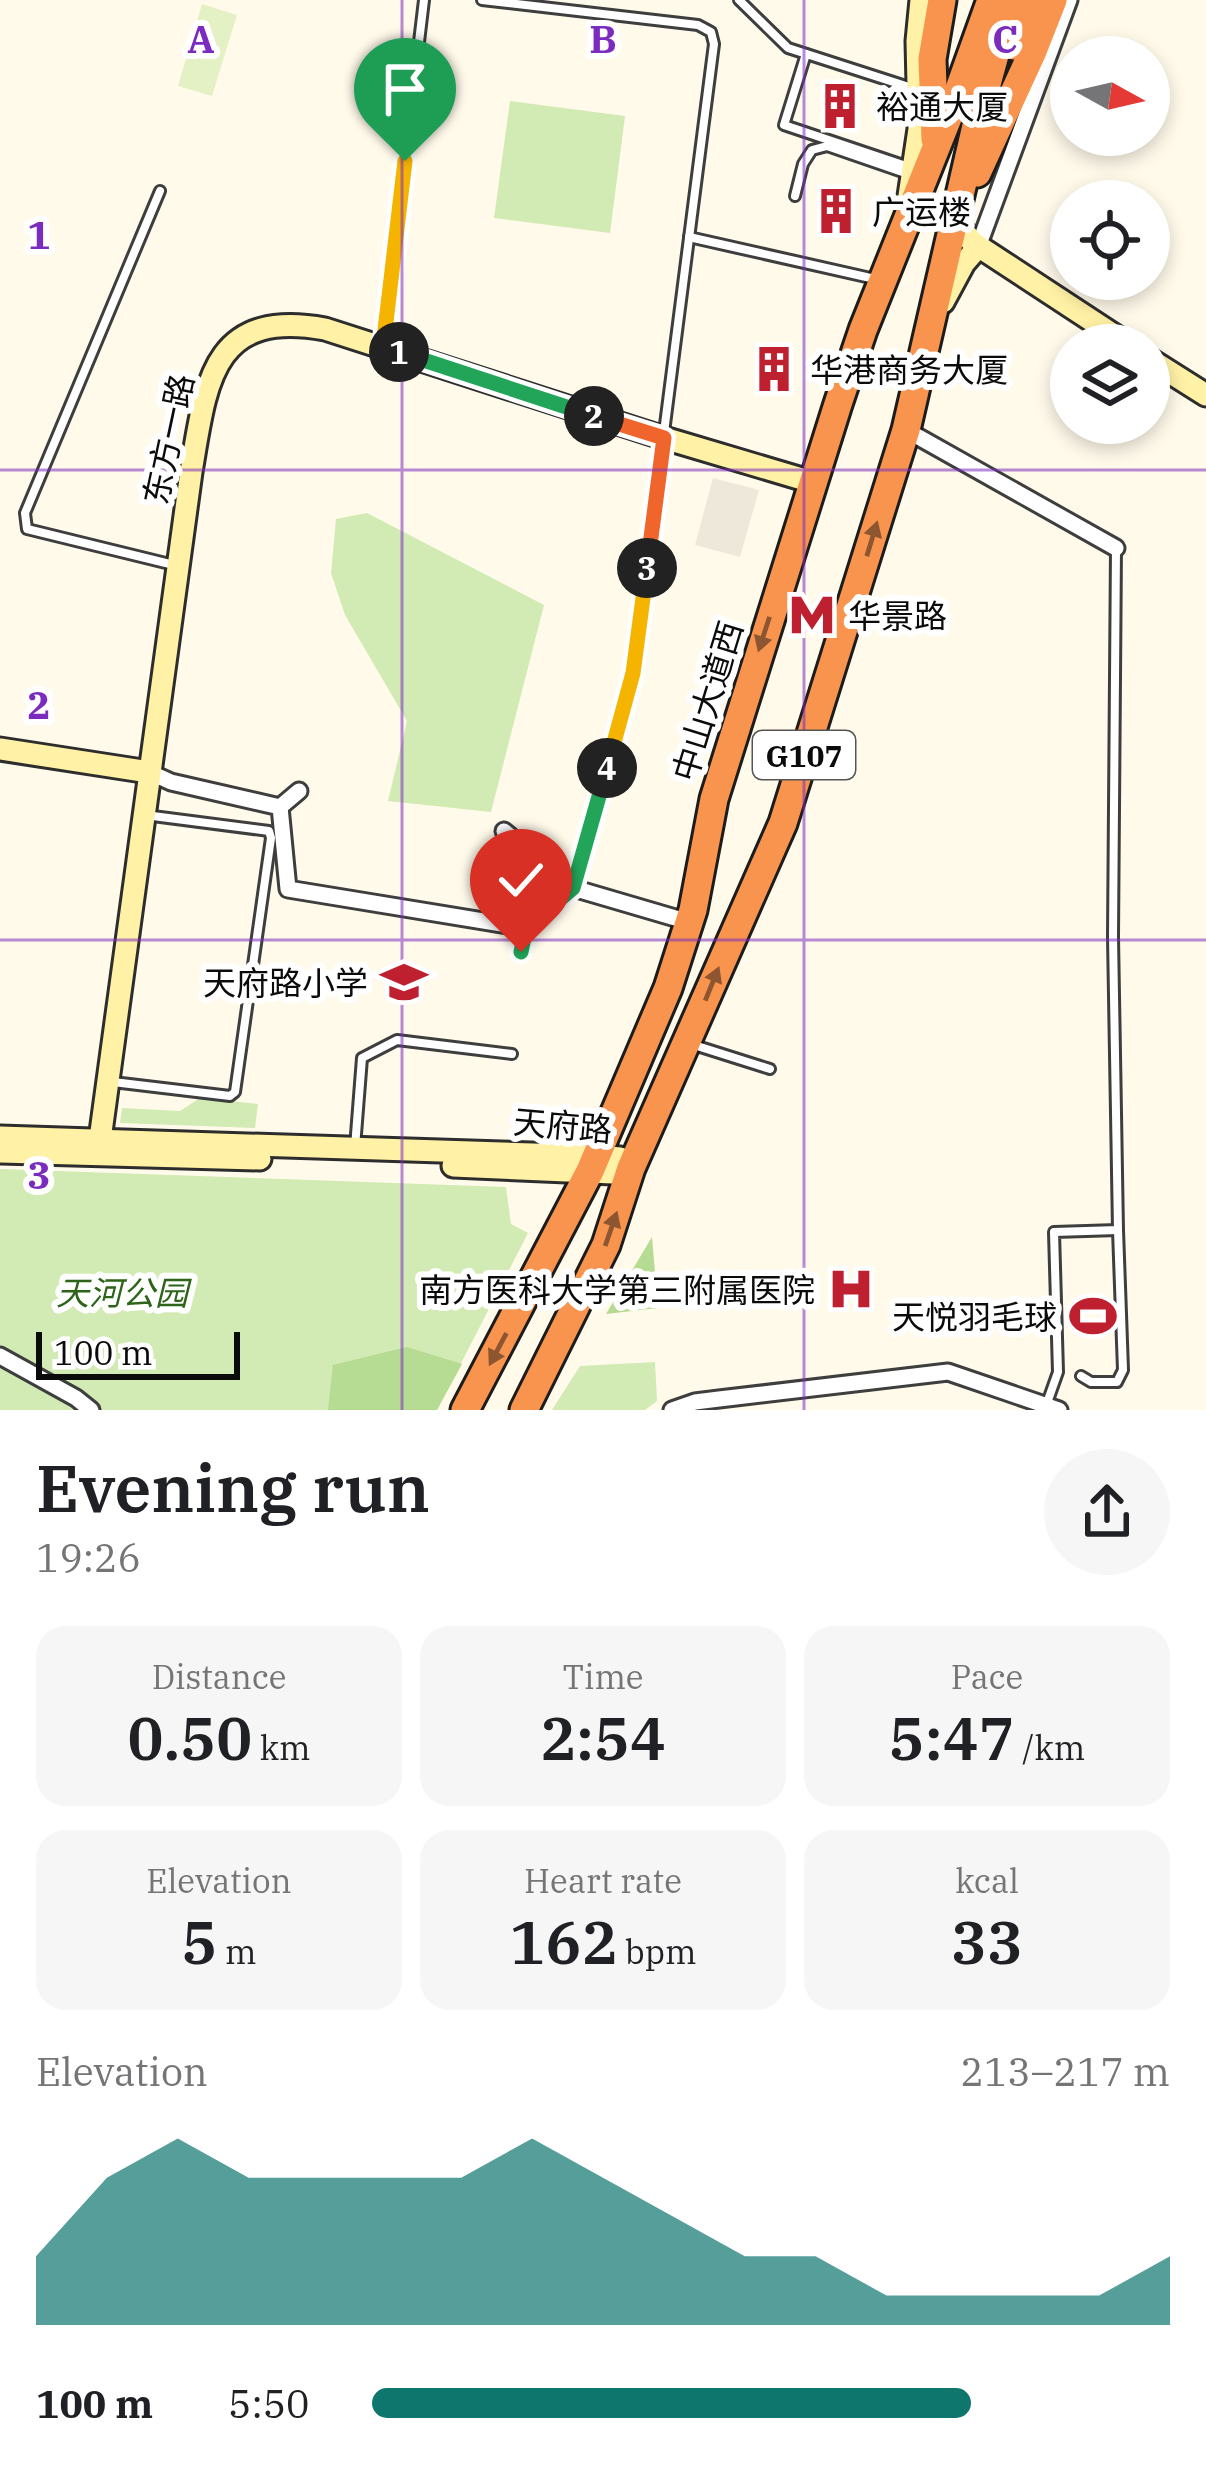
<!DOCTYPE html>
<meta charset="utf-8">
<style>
:root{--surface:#fff;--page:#f6f6f6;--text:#202124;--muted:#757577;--accent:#0f766e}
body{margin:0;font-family:"IBM Plex Serif","Noto Sans SC",serif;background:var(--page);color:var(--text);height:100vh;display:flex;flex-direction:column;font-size:45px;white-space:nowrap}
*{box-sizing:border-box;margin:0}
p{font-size:39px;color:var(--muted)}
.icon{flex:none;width:66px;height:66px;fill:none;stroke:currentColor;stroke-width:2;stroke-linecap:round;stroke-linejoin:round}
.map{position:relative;height:1410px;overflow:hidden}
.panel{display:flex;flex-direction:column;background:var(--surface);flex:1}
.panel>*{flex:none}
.needle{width:78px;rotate:98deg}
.controls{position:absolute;left:1050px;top:36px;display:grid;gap:24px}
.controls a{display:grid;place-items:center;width:120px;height:120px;border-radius:50%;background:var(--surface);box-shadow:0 6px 18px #0003;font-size:60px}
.scale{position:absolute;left:36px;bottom:30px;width:204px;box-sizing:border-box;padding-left:12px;border:6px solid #0b0b0b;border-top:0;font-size:33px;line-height:42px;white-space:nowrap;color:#0b0b0b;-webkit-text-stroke:9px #fff;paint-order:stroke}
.pin{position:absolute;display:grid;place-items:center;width:102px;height:102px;color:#fff;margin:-123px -51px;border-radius:50% 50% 50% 0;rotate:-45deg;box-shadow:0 0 12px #0007}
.pin .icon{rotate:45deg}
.km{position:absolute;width:60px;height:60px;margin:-30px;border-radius:50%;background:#222;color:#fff;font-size:33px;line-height:60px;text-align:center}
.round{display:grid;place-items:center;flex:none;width:126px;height:126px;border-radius:63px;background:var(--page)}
.summary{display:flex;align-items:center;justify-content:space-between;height:204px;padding:0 36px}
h1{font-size:66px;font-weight:600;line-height:90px}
.metrics{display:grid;grid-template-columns:repeat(3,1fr);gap:18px;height:204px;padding:12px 36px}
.metrics div{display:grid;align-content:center;border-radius:30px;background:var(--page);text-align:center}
.metrics b{font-size:60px;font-weight:600}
.metrics small{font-size:33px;font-weight:400}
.metrics p{font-size:33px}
.chart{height:336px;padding:24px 36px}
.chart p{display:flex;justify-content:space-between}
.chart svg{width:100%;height:216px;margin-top:12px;fill:var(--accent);opacity:.7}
ul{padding:0 36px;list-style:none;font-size:39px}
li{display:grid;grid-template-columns:192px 144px 1fr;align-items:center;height:90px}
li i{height:30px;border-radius:15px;background:var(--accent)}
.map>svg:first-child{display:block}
.green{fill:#d2eab3}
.forest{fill:#b6db92}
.pitch{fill:#e4f1c5}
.plaza{fill:#eee8da}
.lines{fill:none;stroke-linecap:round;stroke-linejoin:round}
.lane-casing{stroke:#3e3e3e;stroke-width:14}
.street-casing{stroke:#3e3e3e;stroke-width:21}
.secondary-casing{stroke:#2d2d2d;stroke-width:27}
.highway-casing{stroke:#1c1c1c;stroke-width:33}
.lane{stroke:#fff;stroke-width:8}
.street{stroke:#fff;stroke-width:15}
.secondary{stroke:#fff1a5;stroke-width:21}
.highway{stroke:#f9944e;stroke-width:27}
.oneway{fill:#8e5630}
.split-1-casing{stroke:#fff;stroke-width:24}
.split-2-casing{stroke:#fff;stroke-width:24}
.split-3-casing{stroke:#fff;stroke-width:24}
.split-4-casing{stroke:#fff;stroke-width:24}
.split-5-casing{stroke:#fff;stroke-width:24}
.split-1{stroke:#f5b400;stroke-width:15}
.split-2{stroke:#22a559;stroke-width:15}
.split-3{stroke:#f0652b;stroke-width:15}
.split-4{stroke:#f5b400;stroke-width:15}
.split-5{stroke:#22a559;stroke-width:15}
.grid{fill:none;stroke:#7b2cbf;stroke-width:3;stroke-opacity:0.55}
.labels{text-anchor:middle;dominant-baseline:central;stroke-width:12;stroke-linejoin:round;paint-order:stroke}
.shield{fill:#fff;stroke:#545454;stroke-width:3}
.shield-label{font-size:30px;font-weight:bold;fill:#0b0b0b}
.poi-label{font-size:33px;fill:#0b0b0b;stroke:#fff;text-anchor:start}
.street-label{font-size:33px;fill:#0b0b0b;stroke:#fff}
.park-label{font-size:33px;font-style:italic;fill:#2d641a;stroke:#fff}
.grid-label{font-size:39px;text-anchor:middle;font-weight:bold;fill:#7b2cbf;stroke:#fff;stroke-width:12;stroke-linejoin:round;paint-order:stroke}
</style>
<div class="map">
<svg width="1206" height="1410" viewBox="0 0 1206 1410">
<rect width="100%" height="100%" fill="#fffaea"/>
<g class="green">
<polygon points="510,101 625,116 610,233 494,218"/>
<polygon points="367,513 544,605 491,812 388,801 407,721 345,615 331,573 336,519"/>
<polygon points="200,1098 258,1104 255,1128 120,1123 122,1108 180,1111"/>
<polygon points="0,1169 506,1187 511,1224 528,1233 437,1410 0,1410"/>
<polygon points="655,1362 657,1401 645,1410 552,1410 580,1366"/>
</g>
<g class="forest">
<polygon points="652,1237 658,1308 606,1314"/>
<polygon points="407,1347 462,1364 437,1410 328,1410 333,1365"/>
</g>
<polygon class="pitch" points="202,4 237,15 212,96 178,86"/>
<polygon class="plaza" points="713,478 759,490 740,557 695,545"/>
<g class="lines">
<defs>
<g id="lane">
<polyline points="482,0 698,25 711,32 714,44 633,673 573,888"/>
<polyline points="739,0 788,48 912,88"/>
<polyline points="806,54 784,125 912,168"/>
<polyline points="160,191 25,513 27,529 178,566"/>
<polyline points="795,196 803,164 812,150 827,146 911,175"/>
<polyline points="689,237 875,279"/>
<polyline points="383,344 424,0"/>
<polyline points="521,952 526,929"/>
<polyline points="694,1045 770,1069"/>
<polyline points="113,1082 230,1096 235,1092 271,838 269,831 145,815"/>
<polyline points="355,1147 362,1058 397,1040 512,1054"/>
<polyline points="1081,1376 1091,1382 1117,1382 1123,1370 1118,1230"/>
<polyline points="1047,1403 1058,1372 1054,1232 1118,1230 1113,937 1116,548"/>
</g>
<g id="street">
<polyline points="978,247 1069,0"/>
<polyline points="906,430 1116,548"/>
<polyline points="149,772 171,782 280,807 288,889 526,928 573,888"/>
<polyline points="280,807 299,791"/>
<polyline points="504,831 573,888 689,922"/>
<polyline points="0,1356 76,1398 91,1410"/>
<polyline points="672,1410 695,1402 719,1399 948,1372 1059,1410"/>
</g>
<g id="secondary">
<polyline points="909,196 919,129 917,41 921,0"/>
<polyline points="955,220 972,242 1129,345"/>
<polyline points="943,302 964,263 978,247"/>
<polyline points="1149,359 1206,395"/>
<polyline points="0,749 149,772"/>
<polyline points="0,1137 597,1156 620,1158 631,1168"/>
<polyline points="0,1152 260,1159"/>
<path d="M98,1154L191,472C206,384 211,308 325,329L664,438L812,482"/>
<polyline points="453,1166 613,1173 631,1168"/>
</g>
<g id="highway">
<polyline points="1014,46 1030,0"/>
<polyline points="935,139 932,59 942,0"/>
<polyline points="977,173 1033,51 1053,0"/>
<polyline points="465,1410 590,1171 668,988 693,910 714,799 838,404 863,330 954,103 991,0"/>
<polyline points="524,1410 606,1245 631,1168 783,823 906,430 978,117 1010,0"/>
</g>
</defs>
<use href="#lane" class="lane-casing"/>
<use href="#street" class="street-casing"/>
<use href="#secondary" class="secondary-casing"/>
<use href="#highway" class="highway-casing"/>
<use href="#lane" class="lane"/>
<use href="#street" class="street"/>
<use href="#secondary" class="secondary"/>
<use href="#highway" class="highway"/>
</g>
<defs><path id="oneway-solid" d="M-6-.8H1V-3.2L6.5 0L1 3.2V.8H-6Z" transform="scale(3)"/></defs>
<g class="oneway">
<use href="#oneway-solid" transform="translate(872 539) rotate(-73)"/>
<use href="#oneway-solid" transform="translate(764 634) rotate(108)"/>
<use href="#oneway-solid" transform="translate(712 984) rotate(-68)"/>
<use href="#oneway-solid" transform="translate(611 1229) rotate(-71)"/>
<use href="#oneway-solid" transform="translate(498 1349) rotate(118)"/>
</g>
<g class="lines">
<defs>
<polyline id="split-1" points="399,352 383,347 405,161"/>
<polyline id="split-2" points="399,352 594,416"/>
<polyline id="split-3" points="594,416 664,438 647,568"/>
<polyline id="split-4" points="607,768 633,673 647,568"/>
<polyline id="split-5" points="521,952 526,928 573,888 607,768"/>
</defs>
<use href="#split-1" class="split-1-casing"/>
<use href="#split-2" class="split-2-casing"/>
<use href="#split-3" class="split-3-casing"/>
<use href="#split-4" class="split-4-casing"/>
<use href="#split-5" class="split-5-casing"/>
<use href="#split-1" class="split-1"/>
<use href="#split-2" class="split-2"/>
<use href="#split-3" class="split-3"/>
<use href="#split-4" class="split-4"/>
<use href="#split-5" class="split-5"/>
</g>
<path class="grid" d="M402,0V1410M804,0V1410M0,470H1206M0,940H1206"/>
<defs>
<symbol id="building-bare" viewBox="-9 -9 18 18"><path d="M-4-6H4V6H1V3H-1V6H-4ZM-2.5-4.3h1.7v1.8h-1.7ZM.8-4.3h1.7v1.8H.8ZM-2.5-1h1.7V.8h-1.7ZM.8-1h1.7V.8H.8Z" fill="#bf202f" stroke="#fff" stroke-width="2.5" paint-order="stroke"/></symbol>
<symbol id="metro-bare" viewBox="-9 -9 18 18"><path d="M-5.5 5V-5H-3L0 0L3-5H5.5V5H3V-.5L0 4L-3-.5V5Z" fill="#bf202f" stroke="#fff" stroke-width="2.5" paint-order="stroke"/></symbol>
<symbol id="school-bare" viewBox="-9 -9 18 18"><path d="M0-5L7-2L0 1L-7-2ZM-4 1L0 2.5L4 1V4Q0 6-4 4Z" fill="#bf202f" stroke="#fff" stroke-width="2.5" paint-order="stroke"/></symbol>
<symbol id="hospital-bare" viewBox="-9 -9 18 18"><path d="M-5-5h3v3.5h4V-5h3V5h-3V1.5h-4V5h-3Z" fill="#bf202f" stroke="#fff" stroke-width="2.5" paint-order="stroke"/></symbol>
<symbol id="stadium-bare" viewBox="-9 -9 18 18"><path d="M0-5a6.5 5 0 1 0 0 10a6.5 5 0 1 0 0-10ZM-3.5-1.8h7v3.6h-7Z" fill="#bf202f" stroke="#fff" stroke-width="2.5" paint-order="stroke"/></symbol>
</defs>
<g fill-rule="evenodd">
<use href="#building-bare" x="807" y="73" width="66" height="66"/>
<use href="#building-bare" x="803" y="178" width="66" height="66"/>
<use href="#building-bare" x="741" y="336" width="66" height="66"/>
<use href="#metro-bare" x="779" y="582" width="66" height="66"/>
<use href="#school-bare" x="371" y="949" width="66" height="66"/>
<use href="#hospital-bare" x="818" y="1256" width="66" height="66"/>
<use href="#stadium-bare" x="1060" y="1283" width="66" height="66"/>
</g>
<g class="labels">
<rect class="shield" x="753" y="731" width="102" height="48" rx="9"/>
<g class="shield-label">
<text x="804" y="755">G107</text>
</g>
<g class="poi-label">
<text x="876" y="106">裕通大厦</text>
<text x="872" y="211">广运楼</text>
<text x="810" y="369">华港商务大厦</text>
<text x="848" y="615">华景路</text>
<text x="368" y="982" text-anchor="end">天府路小学</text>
<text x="815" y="1289" text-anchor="end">南方医科大学第三附属医院</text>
<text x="1057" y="1316" text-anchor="end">天悦羽毛球</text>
</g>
<g class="street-label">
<text transform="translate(168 439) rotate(-78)">东方一路</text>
<text transform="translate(707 701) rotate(-73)">中山大道西</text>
<text transform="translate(563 1125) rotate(5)">天府路</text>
</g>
<g class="park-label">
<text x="122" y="1292">天河公园</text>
</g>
</g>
<g class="grid-label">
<text x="201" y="53">A</text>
<text x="603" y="53">B</text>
<text x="1005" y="53">C</text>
<text x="39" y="249">1</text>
<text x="39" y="719">2</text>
<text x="39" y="1189">3</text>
</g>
</svg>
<div class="controls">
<a><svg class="needle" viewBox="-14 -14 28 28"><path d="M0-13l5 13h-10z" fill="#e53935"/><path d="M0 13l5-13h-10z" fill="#757577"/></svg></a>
<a><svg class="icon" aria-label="locate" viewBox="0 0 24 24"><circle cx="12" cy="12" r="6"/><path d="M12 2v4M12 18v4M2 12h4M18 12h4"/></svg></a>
<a><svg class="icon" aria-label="layers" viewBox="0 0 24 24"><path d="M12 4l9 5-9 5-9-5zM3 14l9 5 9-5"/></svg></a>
</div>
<div class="scale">100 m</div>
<div class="pin" style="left:405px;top:161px;background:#1e9e55"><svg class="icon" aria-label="arrive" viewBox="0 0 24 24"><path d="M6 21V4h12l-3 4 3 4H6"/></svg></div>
<div class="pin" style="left:521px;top:952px;background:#d93025"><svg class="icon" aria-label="check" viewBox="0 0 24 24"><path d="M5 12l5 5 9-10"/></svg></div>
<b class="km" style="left:399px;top:352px">1</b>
<b class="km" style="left:594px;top:416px">2</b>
<b class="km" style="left:647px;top:568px">3</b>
<b class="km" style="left:607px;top:768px">4</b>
</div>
<section class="panel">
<div class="summary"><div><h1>Evening run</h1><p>19:26</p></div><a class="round"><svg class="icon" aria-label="share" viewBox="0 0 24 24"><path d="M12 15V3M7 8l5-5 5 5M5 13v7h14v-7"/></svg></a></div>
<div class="metrics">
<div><p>Distance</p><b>0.50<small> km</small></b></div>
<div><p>Time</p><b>2:54</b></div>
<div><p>Pace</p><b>5:47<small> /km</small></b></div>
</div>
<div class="metrics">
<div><p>Elevation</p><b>5<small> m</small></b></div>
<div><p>Heart rate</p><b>162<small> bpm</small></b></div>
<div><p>kcal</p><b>33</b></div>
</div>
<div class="chart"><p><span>Elevation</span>213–217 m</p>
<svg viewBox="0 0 160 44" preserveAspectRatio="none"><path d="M0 44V30L10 14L20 6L30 14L40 14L50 14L60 14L70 6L80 14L90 22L100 30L110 30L120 38L130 38L140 38L150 38L160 30V44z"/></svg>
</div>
<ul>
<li><b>100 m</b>5:50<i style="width:75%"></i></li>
</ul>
</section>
